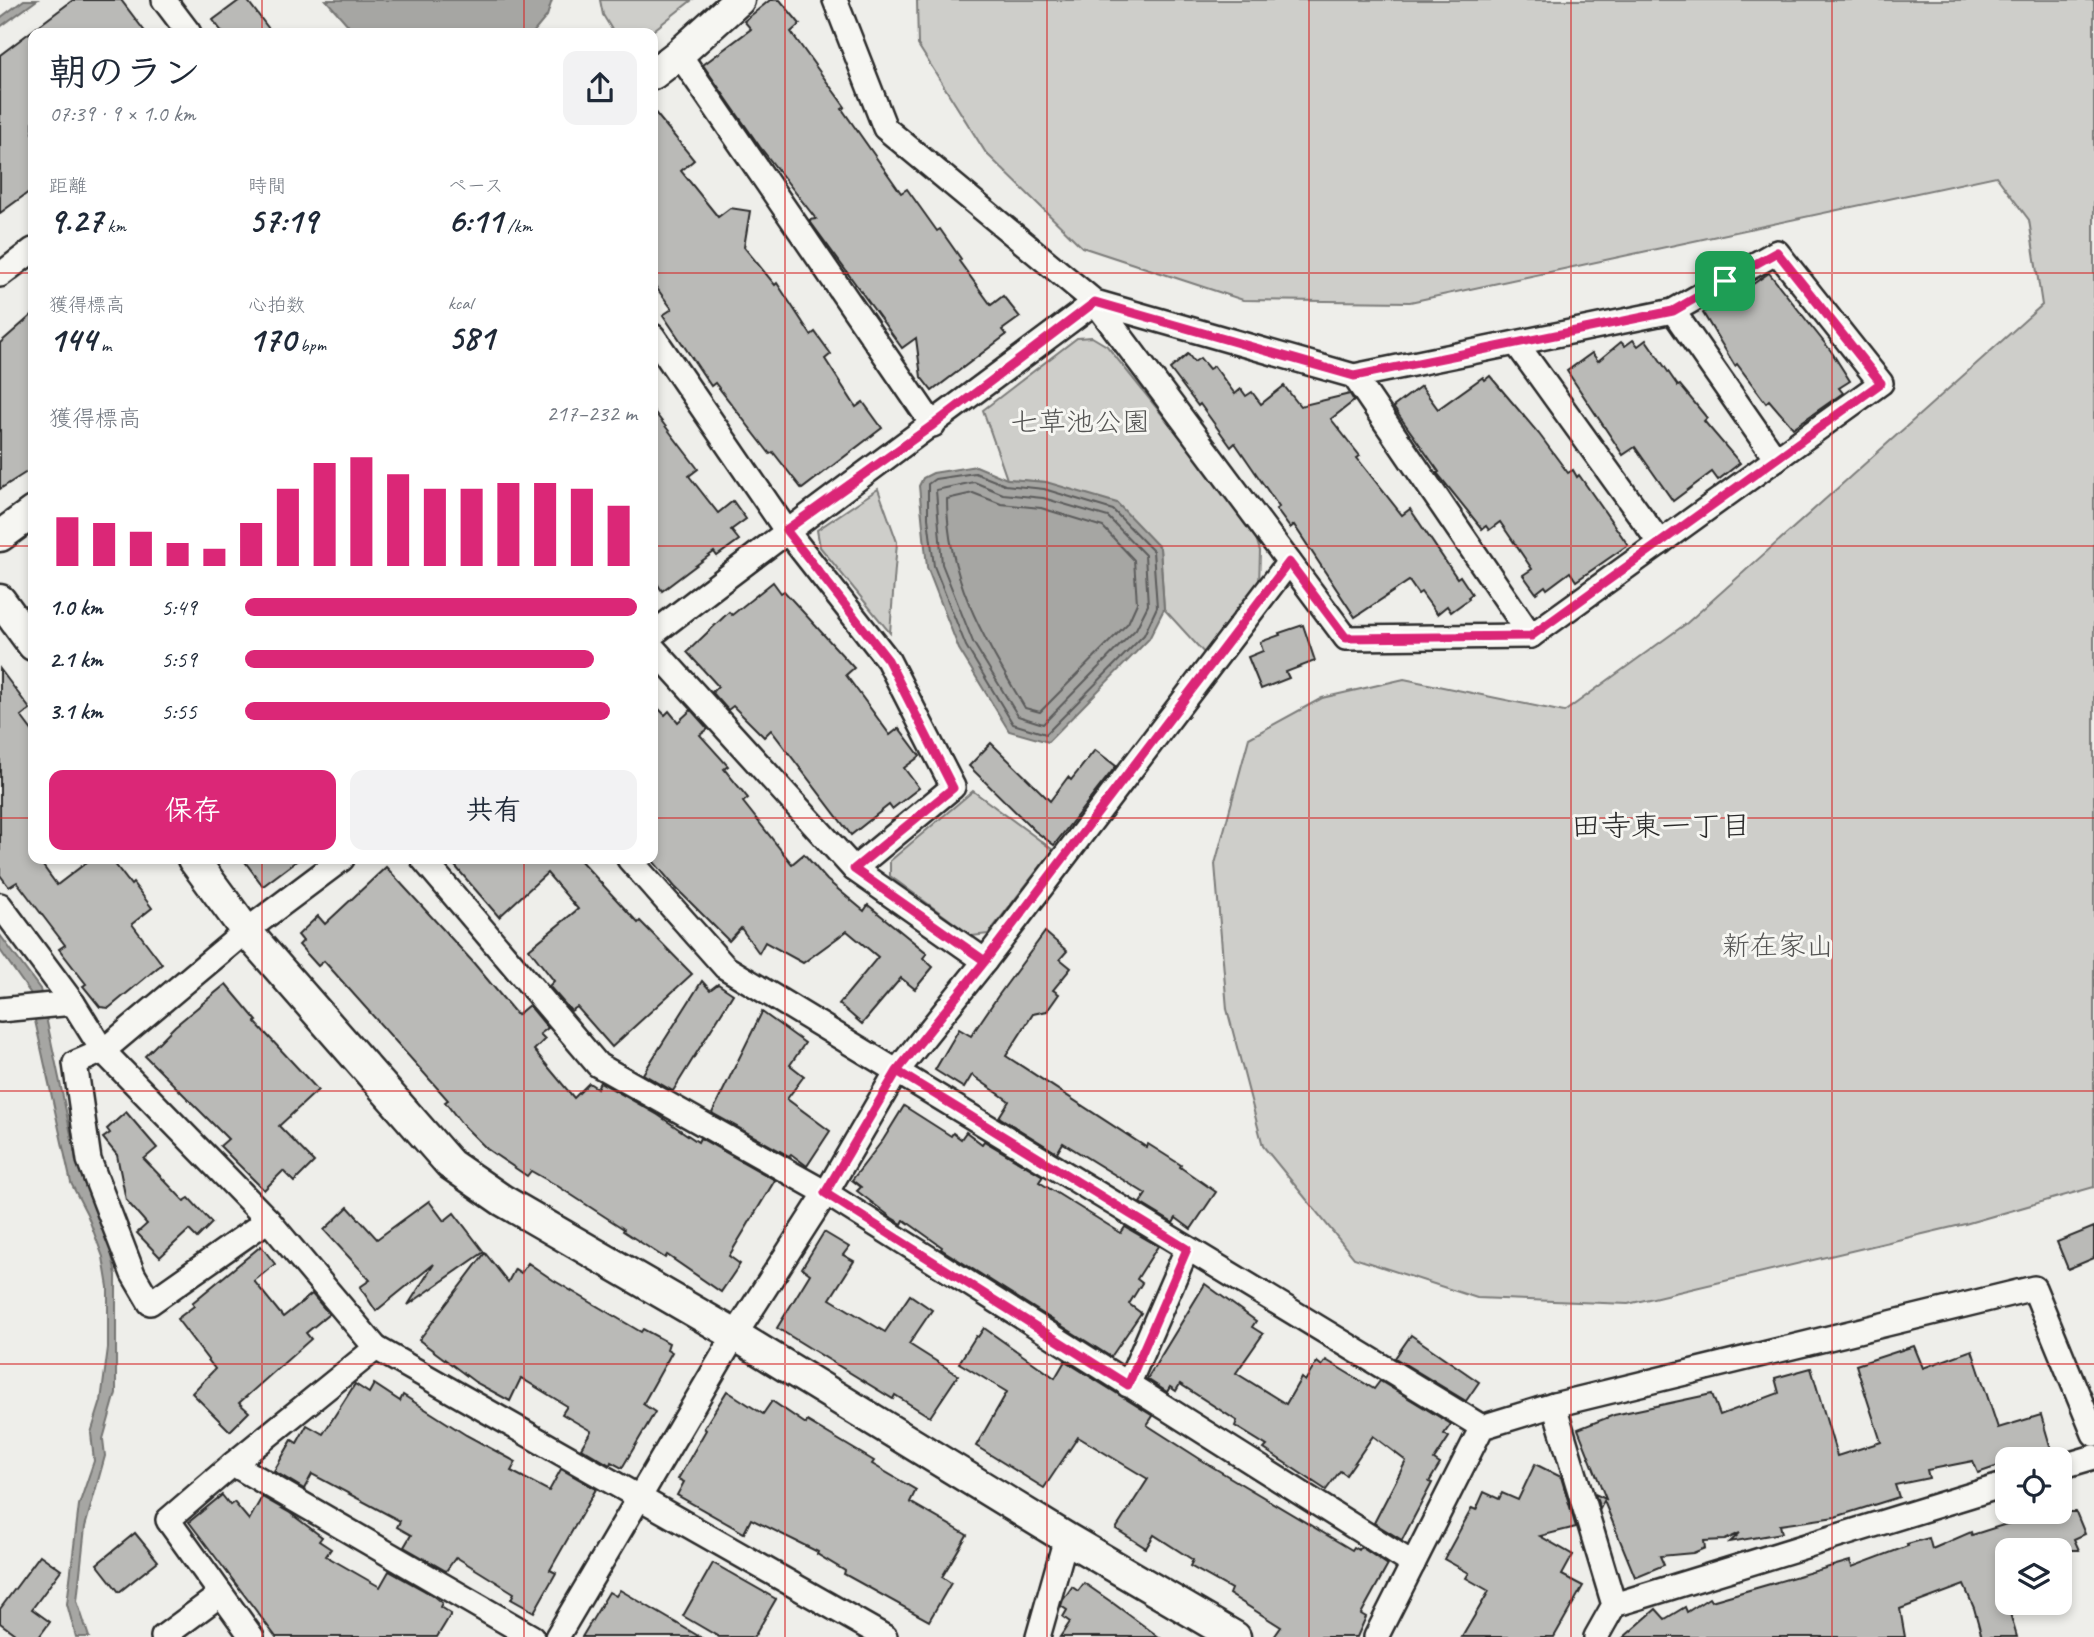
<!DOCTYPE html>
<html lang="ja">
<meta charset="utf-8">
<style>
:root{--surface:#fff;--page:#f2f2f3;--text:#1f2937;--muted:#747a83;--accent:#db2777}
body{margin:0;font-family:Caveat,"Klee One",sans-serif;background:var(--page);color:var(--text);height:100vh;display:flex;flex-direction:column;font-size:26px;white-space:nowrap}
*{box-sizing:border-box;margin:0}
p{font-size:23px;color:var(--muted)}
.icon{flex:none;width:38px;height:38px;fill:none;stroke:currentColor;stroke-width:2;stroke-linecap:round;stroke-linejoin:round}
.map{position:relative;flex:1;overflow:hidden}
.details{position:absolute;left:28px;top:28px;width:630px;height:836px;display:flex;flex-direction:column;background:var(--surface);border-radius:14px;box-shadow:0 4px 10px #0003}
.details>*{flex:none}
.fabs{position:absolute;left:1995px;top:1447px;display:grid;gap:14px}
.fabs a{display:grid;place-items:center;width:77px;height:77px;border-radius:14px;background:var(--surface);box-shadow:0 4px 10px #0003;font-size:35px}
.pin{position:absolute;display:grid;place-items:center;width:60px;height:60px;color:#fff;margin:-30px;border-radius:14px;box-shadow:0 4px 10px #0006}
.round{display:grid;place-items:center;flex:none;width:74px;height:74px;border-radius:14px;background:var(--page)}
.headline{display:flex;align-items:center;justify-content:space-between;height:119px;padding:0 21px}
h1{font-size:38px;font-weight:700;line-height:52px}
.stats{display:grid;grid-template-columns:repeat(3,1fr);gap:10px;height:119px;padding:7px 21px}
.stats div{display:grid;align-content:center}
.stats b{font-size:35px;font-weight:700}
.stats small{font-size:19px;font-weight:400}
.stats p{font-size:19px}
.chart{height:196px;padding:14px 21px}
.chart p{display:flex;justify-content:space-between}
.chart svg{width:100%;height:126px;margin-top:7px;stroke:var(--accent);stroke-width:6}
.button{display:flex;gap:14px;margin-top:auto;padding:14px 21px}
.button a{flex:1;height:80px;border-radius:14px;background:var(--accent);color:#fff;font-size:28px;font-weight:700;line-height:80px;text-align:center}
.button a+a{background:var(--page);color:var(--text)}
ul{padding:0 21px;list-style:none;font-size:23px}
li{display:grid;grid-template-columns:112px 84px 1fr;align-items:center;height:52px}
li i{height:18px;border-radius:9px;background:var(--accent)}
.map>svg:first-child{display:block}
.green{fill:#cececa;stroke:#7c7c7a;stroke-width:2}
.water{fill:#a6a6a3;stroke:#757573;stroke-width:2}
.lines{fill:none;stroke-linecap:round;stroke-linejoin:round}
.shore{stroke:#5c5c5b;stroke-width:2}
.building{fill:#babab7;stroke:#2b2b2b;stroke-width:2}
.minor-casing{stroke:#2b2b2b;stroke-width:28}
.tertiary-casing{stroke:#2b2b2b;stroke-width:35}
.minor{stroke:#f6f6f2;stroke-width:23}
.tertiary{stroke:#f6f6f2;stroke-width:30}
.route-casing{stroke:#fff;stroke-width:14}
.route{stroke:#db2777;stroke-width:9}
.grid{fill:none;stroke:#d62828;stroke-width:2;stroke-opacity:0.55}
.labels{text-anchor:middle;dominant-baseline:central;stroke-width:6;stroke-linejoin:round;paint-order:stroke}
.park-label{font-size:28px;fill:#545453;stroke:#f6f6f2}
.neighbourhood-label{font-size:30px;fill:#2b2b2b;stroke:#f6f6f2}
</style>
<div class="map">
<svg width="2094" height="1637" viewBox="0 0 2094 1637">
<rect width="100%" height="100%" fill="#eeeeea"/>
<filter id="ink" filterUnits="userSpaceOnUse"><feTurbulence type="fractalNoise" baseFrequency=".0143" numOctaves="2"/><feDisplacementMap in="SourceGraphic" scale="14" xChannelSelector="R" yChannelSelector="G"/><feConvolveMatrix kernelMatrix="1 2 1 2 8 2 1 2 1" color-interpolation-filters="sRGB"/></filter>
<g filter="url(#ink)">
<g class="green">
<polygon points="600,0 692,0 650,33 614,33 603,15"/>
<polygon points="917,0 2094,0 2094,1187 1965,1224 1628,1304 1477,1298 1354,1258 1263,1146 1227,1009 1215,864 1249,738 1322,698 1404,679 1564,712 1687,623 2042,305 2029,220 1996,176 1410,302 1243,300 1082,247 986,153 918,45"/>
<polygon points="1092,337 1107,346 1253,528 1260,551 1259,587 1205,654 1164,609 1160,548 1046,482 1007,479 983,410 1077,338"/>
<polygon points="878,489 897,542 890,633 820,547 817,530"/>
<polygon points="973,791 1053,850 988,934 972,936 890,876 890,861"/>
</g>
<g class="water">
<polygon points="24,0 37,0 0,27 0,18"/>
<polygon points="326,0 552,0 547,16 533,33 355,33"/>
<polygon points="976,466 1007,479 1046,482 1117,503 1160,548 1164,609 1149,639 1048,742 1009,731 959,649 927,567 919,486 923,478 933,473"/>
<polygon points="0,935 40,989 76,1158 108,1236 116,1275 116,1393 103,1439 105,1456 85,1527 77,1601 89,1637 76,1637 67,1604 79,1505 94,1461 91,1433 101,1401 108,1348 108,1287 103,1257 87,1214 71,1183 30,998 31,994 0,950"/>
</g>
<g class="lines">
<g class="shore">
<polygon points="975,473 1005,485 1044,489 1113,510 1153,551 1157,607 1144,635 1046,734 1013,724 966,646 934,566 928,518 928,484 935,479"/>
<polygon points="974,482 1003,494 1043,498 1108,517 1145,555 1148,605 1136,629 1043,724 1018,716 973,642 942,564 936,490"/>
<path d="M973,493L1001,504L1041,508L1103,527L1134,560L1137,603L1128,623L1040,712L1025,708C985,640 947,580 947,499Z"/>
</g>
</g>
<g class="building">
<polygon points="73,0 121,0 146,33 33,33 33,189 0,213 0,55"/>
<polygon points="240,0 247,0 272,33 223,33 213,20"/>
<polygon points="770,0 780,0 800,24 791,32 845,107 842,109 901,193 907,189 937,231 940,229 961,259 959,261 991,305 1003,296 1020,317 1002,330 1006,335 932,391 921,377 916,338 902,348 809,220 816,219 760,147 703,65 751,29 744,21"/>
<polygon points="653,110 694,160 681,171 718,217 730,208 750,211 744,247 775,285 777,283 811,335 815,332 831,354 825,359 856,407 863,402 882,428 802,489 773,452 770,454 715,383 711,386 663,315 672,309 653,283"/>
<polygon points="1769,273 1831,351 1850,381 1839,388 1843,393 1793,428 1769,400 1766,403 1737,364 1735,366 1703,313 1712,308 1711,306 1732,294 1734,297"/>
<polygon points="33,314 33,468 0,489 0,343"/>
<polygon points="1633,340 1638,346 1646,340 1678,386 1680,385 1707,418 1704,421 1740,463 1718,480 1712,472 1673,501 1635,447 1623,455 1567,371 1592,353 1598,361 1621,342 1625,346"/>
<polygon points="1188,354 1194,362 1200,358 1209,369 1214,366 1235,394 1241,389 1246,396 1252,392 1261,404 1284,386 1300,406 1350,394 1354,401 1331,419 1360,456 1357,458 1402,515 1410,509 1457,578 1460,576 1472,594 1468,597 1469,599 1451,612 1447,606 1437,614 1421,592 1418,594 1409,581 1355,617 1294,525 1290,528 1276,509 1279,507 1235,443 1231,447 1200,404 1198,406 1170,369"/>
<polygon points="1490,376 1539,434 1568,473 1573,470 1577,477 1579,475 1628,545 1576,581 1570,572 1547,589 1545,586 1536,593 1523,575 1532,569 1500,522 1489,530 1486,526 1482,529 1437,473 1439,472 1393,407 1421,386 1438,409 1483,377 1485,380"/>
<polygon points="653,410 698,469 689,476 718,513 733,501 746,519 731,530 739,540 717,556 714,552 662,591 653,577"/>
<polygon points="773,582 781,593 784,591 854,668 846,675 890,735 899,728 920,756 904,768 919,788 892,809 889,805 851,835 771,730 764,737 733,706 728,710 712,692 718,686 687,652 729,612 732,615"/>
<polygon points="1303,625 1315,661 1286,672 1289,678 1261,689 1248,657 1263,651 1260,642 1280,635 1279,633"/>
<polygon points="0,669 30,709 21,716 33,732 33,859 38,859 57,885 91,859 111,859 131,885 133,883 152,908 132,924 162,964 109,1008 100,1007 83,986 86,984 59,949 65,945 17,882 9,887 0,875"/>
<polygon points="653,703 665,715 669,711 678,722 691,710 708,729 700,735 728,766 724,769 748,798 743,802 792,864 804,854 827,880 864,911 868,905 927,953 923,958 933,967 915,989 901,978 862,1024 839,1004 878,957 847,931 803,963 765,942 759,953 741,928 729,941 675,887 653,861"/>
<polygon points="991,743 1050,801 1068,777 1071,780 1095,750 1116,766 1054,845 1035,831 969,766"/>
<polygon points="243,859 299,859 263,886"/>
<polygon points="449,859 579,859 638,923 640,921 692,974 612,1047 577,1007 571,1011 549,986 554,981 529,949 578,909 547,873 499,917"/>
<polygon points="386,867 472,961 517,1015 529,1005 548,1028 540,1034 545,1039 534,1050 574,1098 589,1083 597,1088 600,1082 658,1115 698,1142 700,1138 775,1180 729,1256 740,1264 721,1292 667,1255 665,1258 623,1231 624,1229 556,1185 531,1171 527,1176 487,1149 462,1124 445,1102 448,1100 324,961 318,966 299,945 303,941 298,935 318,916 325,924"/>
<polygon points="1045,932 1067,951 1060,959 1071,968 1053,990 1059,994 1047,1011 1033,1014 1006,1056 1146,1147 1148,1144 1181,1165 1180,1167 1216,1192 1191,1229 1176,1218 1173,1223 1140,1203 1146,1194 1063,1143 1057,1153 999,1117 1009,1101 972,1075 964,1088 935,1070 959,1029 971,1036 998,996"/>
<polygon points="702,981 710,990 718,984 733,994 673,1091 643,1074"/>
<polygon points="226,984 257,1021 255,1022 318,1090 279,1126 314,1162 294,1182 283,1171 264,1190 220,1146 228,1139 145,1056 175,1026"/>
<polygon points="762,1012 805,1043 790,1065 804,1076 787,1099 830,1131 807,1166 791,1154 789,1156 712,1113"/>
<polygon points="904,1106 951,1136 953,1133 961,1139 966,1132 982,1144 984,1141 1043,1176 1039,1182 1121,1233 1125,1227 1158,1246 1137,1279 1142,1283 1129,1304 1141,1313 1111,1357 941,1249 942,1247 904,1220 902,1224 892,1218 857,1191 861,1187 852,1180 883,1140"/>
<polygon points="126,1112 157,1148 144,1159 184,1201 189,1198 212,1223 197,1238 189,1230 160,1257 137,1233 147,1224 126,1200 117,1155 103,1138 110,1133 107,1129"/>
<polygon points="429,1201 444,1221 454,1213 484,1252 408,1305 434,1264 376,1311 360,1287 370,1280 324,1230 348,1207 377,1239"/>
<polygon points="2094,1227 2094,1258 2068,1269 2057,1242"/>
<polygon points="824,1232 849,1247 843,1255 854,1261 830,1299 885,1332 910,1295 932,1310 909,1344 958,1375 930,1417 895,1395 893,1399 777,1328 810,1274 802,1268"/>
<polygon points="261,1246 275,1264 254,1281 283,1317 312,1294 329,1314 306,1333 311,1339 239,1403 249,1412 230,1431 192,1393 215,1369 177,1319 194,1306 192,1303"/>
<polygon points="485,1253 508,1282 515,1269 521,1273 528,1263 553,1280 641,1332 643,1329 669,1343 667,1349 672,1352 643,1404 655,1412 622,1468 611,1462 610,1465 581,1448 591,1431 562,1414 567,1406 521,1378 510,1401 475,1382 419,1340"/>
<polygon points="1205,1284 1256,1321 1252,1327 1263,1334 1236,1373 1286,1404 1301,1378 1305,1381 1317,1362 1322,1366 1326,1360 1374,1389 1380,1381 1451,1424 1444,1434 1449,1437 1434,1460 1440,1464 1429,1482 1432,1483 1402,1540 1374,1523 1406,1461 1373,1436 1346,1475 1340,1471 1326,1490 1264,1449 1267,1446 1235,1426 1237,1421 1180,1384 1176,1391 1170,1387 1167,1392 1147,1379"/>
<polygon points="984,1328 1055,1378 1065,1361 1153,1416 1147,1425 1211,1466 1352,1550 1354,1547 1359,1550 1361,1547 1388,1565 1361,1614 1366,1617 1357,1637 1274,1637 1281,1627 1229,1594 1231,1589 1190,1566 1193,1560 1154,1535 1146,1548 1116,1529 1148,1479 1078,1437 1044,1488 976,1446 1007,1392 959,1363 976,1336 978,1337"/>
<polygon points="1411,1335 1479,1382 1466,1401 1395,1358"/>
<polygon points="1914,1346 1923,1368 1972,1350 1998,1428 2041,1415 2051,1449 2019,1460 2007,1460 2007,1463 1978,1473 1973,1461 1927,1470 1929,1478 1895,1485 1899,1497 1835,1517 1780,1525 1782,1533 1730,1542 1740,1533 1725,1540 1704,1541 1705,1548 1693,1553 1660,1556 1664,1565 1635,1577 1604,1501 1600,1509 1595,1494 1606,1499 1578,1429 1614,1415 1712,1394 1720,1415 1779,1393 1775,1378 1811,1368 1837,1456 1881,1442 1856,1365"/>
<polygon points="355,1384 369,1393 374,1384 400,1401 403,1395 466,1435 516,1462 511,1471 549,1491 561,1469 596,1489 550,1570 556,1573 534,1612 511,1599 514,1593 456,1557 446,1571 404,1547 411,1535 397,1527 400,1521 312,1474 304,1489 274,1471 292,1440 297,1443 307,1425 323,1434"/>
<polygon points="727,1391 763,1414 772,1401 806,1424 807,1421 874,1461 872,1464 916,1490 910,1502 967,1535 942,1577 951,1583 929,1621 844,1574 845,1571 817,1554 818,1552 751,1519 744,1533 677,1495 684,1482 678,1479 706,1430 704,1428"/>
<polygon points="1535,1464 1561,1477 1576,1527 1540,1536 1573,1555 1562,1575 1583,1586 1554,1637 1462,1637 1489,1591 1466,1578 1469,1573 1444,1559 1472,1508 1476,1510 1484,1492 1499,1499 1502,1493 1518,1500"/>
<polygon points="222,1495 230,1505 234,1502 249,1520 262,1497 290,1513 322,1537 319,1541 331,1549 326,1556 380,1587 389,1571 432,1595 442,1603 440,1607 451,1614 437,1637 276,1637 189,1522"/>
<polygon points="2016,1512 2076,1512 2085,1534 2074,1539 2079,1550 2007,1550 2007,1603 2017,1637 1982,1637 1974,1608 1964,1585 1900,1609 1905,1637 1624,1637 1656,1609 1665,1619 1685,1607 1687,1612 1709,1598 1711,1601 1850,1561 1852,1567 1908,1546 1907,1544 1929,1538 1932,1549 1971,1532 1972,1535 2019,1520"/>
<polygon points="135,1533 158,1561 119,1592 97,1564"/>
<polygon points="40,1555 61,1570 32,1609 50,1622 39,1637 19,1637 0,1623 0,1609"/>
<polygon points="713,1563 776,1599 754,1637 719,1637 683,1616"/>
<polygon points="1084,1583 1110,1601 1159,1637 1060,1637 1070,1622 1063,1617 1067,1610 1061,1606 1063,1600 1072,1587 1078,1591"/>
<polygon points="620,1590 700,1637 582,1637 609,1592 616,1596"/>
</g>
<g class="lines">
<defs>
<g id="minor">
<polyline points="164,0 189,33"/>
<polyline points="679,54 933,425"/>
<polyline points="0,275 33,250"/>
<polyline points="1673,311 1776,459"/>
<polyline points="653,336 786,530 888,660 953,787 854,869"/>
<polyline points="1516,343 1660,543"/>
<polyline points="1354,376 1531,636"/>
<path d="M653,634C798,521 948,413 1095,302L1346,638L1531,636L1881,383L1777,252L1673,311L1354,376L1095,302L885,128L835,0"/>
<polyline points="653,648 854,869 985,961"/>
<polyline points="423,859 598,1065 826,1193 1413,1564"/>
<polyline points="629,859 725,967 1482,1427"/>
<polyline points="0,905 73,1003 103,1051 268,1220 376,1348 885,1637"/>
<polyline points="0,1010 73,1003"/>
<polyline points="268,1220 150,1303 133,1274 89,1160 75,1063 103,1051 246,931 342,859"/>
<polyline points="1128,1385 1187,1249"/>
<polyline points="1554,1405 1614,1605 1596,1637"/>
<polyline points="233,1464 532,1637"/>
<polyline points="2060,1467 2094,1457"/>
<polyline points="1614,1605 2007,1484"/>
<polyline points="163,1637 221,1594"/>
<polyline points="252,1637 168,1520 233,1464 376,1348"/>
<polyline points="557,1637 735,1335 826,1193 897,1071 985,961 1289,562"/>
<polyline points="1038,1637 1066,1538"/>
<polyline points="1376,1637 1482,1427 1554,1405 2034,1288 2094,1434"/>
</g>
<g id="tertiary">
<polyline points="653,74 679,54 739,0"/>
<polyline points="0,536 33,512"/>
<polyline points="0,600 33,645"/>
<polyline points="193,859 246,931 450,1164 502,1200 735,1335 1066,1538 1235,1637"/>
</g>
</defs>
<use href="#minor" class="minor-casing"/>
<use href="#tertiary" class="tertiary-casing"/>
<use href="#minor" class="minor"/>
<use href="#tertiary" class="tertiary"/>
</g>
</g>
<g class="lines" filter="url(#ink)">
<defs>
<polyline id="route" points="1725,281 1673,311 1354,376 1095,302 933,425 786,530 888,660 953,788 854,869 985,961 897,1071 1187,1249 1128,1385 825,1193 897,1071 985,961 1289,562 1346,638 1531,636 1881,383 1777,252 1725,281"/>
</defs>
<use href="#route" class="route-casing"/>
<use href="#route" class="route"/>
</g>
<path class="grid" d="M262,0V33M524,0V33M785,0V1637M1047,0V1637M1309,0V1637M1571,0V1637M1832,0V1637M0,273H33M653,273H2094M0,546H33M653,546H2094M0,818H33M653,818H2094M262,859V1637M524,859V1637M0,1091H2094M0,1364H2094"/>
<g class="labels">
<g class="park-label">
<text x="1080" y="421">七草池公園</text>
<text x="1778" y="945">新在家山</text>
</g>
<g class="neighbourhood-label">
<text x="1661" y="826">田寺東一丁目</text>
</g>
</g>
</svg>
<div class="fabs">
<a><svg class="icon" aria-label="locate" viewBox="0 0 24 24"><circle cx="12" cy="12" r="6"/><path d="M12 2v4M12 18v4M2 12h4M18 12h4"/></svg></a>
<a><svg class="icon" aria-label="layers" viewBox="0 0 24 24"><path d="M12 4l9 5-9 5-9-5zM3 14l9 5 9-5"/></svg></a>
</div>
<div class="pin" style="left:1725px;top:281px;background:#1e9e55"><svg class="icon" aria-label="arrive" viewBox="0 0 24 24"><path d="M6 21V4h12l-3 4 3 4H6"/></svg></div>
<section class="details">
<div class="headline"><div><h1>朝のラン</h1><p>07:39 · 9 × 1.0 km</p></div><a class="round"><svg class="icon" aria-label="share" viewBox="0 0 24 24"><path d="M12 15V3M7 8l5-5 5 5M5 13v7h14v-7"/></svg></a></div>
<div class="stats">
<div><p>距離</p><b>9.27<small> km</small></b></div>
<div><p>時間</p><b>57:19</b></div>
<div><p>ペース</p><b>6:11<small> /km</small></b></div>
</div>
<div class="stats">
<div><p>獲得標高</p><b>144<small> m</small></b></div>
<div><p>心拍数</p><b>170<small> bpm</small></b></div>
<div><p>kcal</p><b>581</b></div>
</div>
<div class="chart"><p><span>獲得標高</span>217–232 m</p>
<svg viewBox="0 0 160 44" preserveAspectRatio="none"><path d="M5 44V27M15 44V29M25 44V32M35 44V36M45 44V38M55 44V29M65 44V17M75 44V8M85 44V6M95 44V12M105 44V17M115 44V17M125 44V15M135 44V15M145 44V17M155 44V23"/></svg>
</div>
<ul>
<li><b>1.0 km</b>5:49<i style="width:100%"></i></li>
<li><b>2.1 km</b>5:59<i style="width:89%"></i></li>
<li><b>3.1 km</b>5:55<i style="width:93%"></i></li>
</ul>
<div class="button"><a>保存</a><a>共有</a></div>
</section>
</div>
